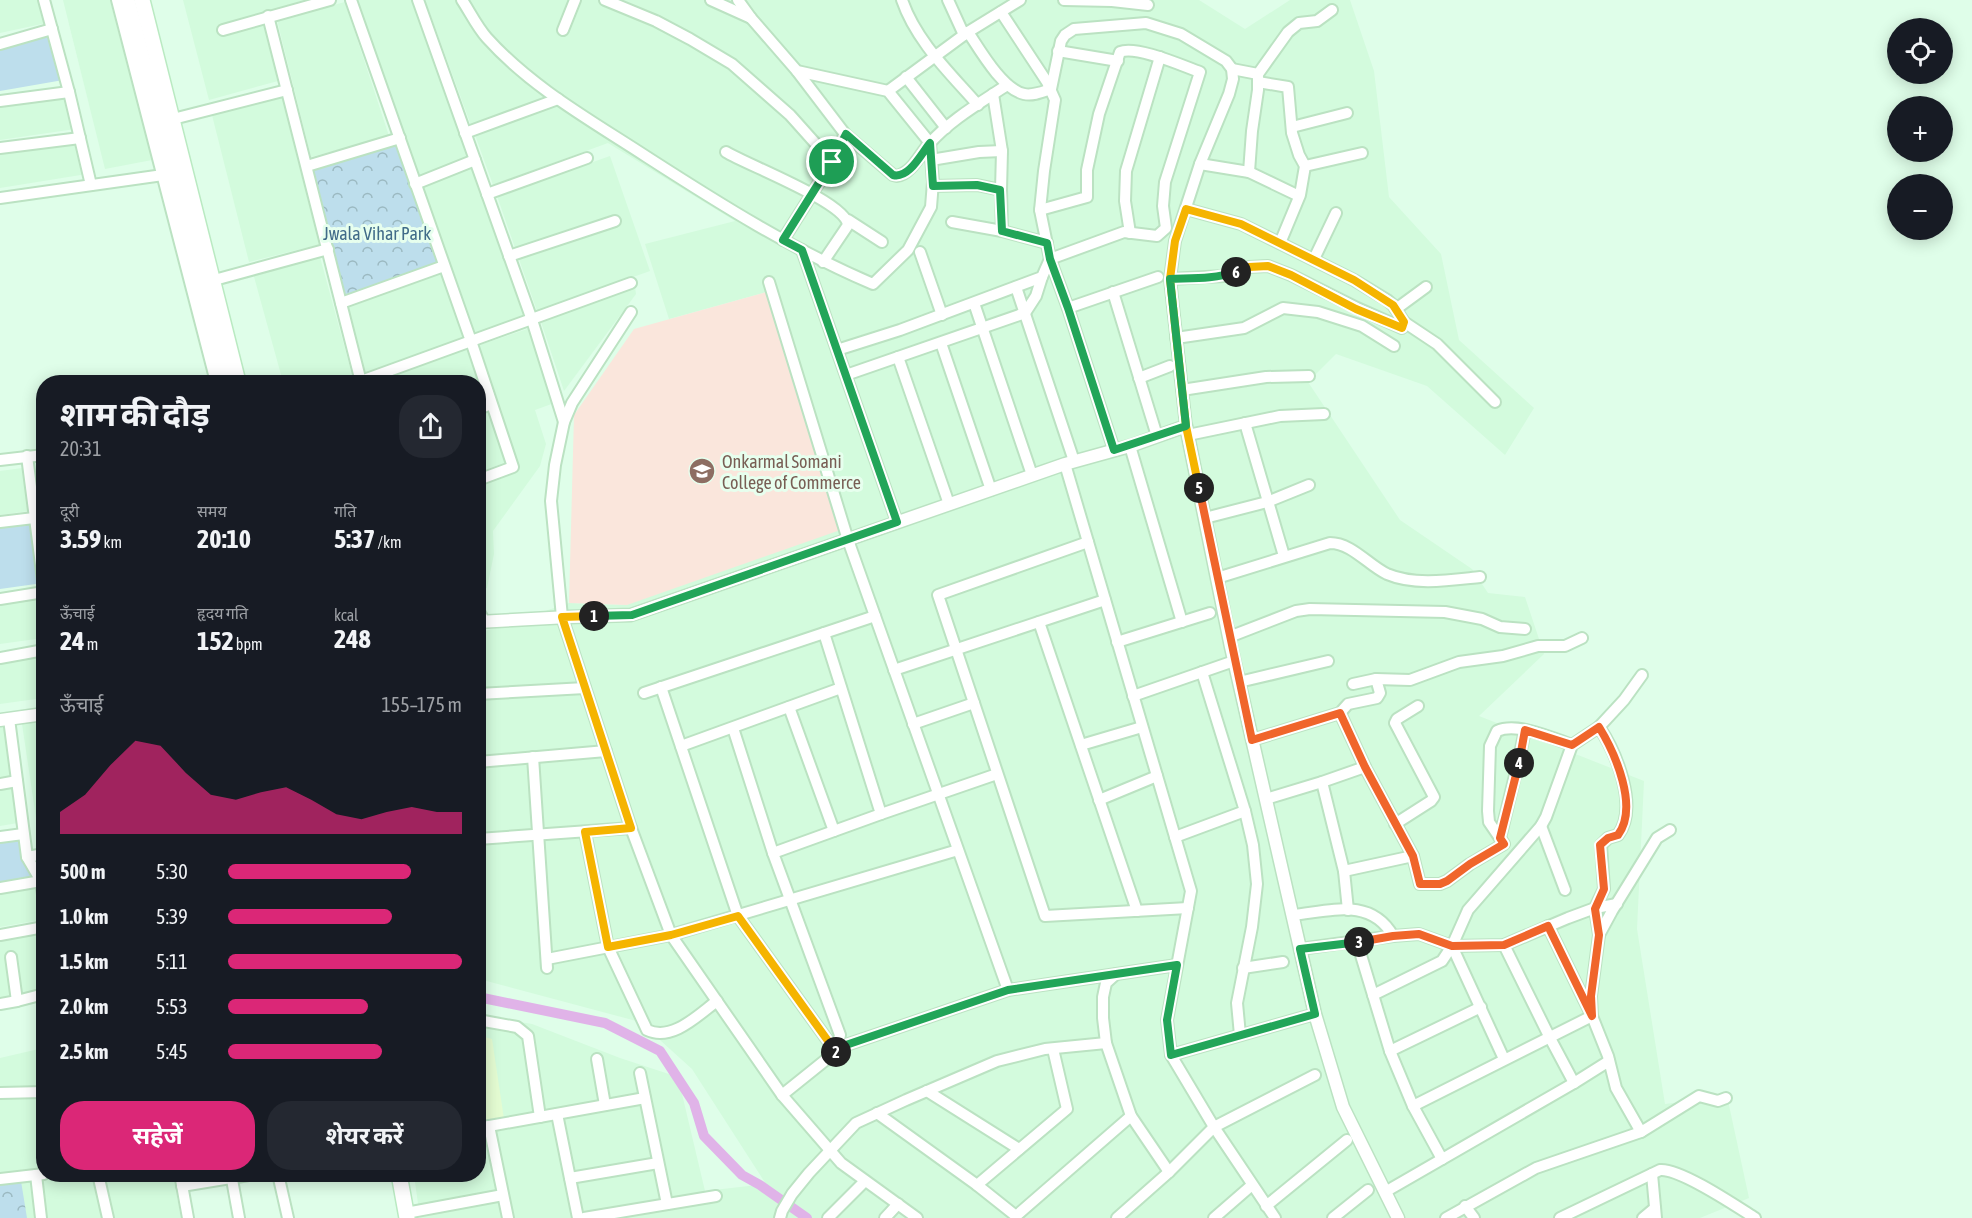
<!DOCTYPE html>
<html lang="hi">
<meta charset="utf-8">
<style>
:root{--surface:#171b24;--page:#242831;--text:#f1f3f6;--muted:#9ea1a6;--accent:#db2777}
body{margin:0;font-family:"Asap Condensed","Noto Sans Devanagari",sans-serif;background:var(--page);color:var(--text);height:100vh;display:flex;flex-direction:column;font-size:22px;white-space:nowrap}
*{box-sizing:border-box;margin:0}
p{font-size:20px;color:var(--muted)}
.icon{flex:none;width:33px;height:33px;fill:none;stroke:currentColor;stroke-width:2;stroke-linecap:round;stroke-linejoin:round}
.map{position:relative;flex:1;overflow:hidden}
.drawer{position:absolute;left:36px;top:375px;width:450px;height:807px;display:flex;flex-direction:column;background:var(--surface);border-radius:24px;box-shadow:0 3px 15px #0003}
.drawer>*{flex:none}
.tools{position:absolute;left:1887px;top:18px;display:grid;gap:12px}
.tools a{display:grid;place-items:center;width:66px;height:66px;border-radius:50%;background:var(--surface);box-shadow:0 3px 15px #0003;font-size:30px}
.pin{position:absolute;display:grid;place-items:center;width:51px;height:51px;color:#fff;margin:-26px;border:3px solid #fff;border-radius:50%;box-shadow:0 2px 6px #0007}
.km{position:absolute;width:30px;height:30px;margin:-15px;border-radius:50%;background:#222;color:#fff;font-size:16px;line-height:30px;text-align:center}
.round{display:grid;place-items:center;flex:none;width:63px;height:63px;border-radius:24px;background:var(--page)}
.head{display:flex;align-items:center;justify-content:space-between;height:102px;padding:0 24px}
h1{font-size:33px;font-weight:700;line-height:45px}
.stats{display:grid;grid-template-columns:repeat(3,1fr);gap:9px;height:102px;padding:6px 24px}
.stats div{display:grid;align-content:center}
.stats b{font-size:26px;font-weight:700}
.stats small{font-size:16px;font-weight:400}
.stats p{font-size:16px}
.chart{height:168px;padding:12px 24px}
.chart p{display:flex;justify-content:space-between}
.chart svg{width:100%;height:108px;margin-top:6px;fill:var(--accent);opacity:.7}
.primary-button{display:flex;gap:12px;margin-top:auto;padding:12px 24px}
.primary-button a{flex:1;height:69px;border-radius:24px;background:var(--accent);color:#fff;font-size:24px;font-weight:700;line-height:69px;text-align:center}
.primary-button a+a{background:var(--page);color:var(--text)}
ul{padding:0 24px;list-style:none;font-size:20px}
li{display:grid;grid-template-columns:96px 72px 1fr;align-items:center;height:45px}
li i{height:15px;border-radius:8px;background:var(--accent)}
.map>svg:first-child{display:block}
.residential{fill:#d3fbdd}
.education{fill:#fae6dc}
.medical{fill:#e4fcd2}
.green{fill:#bddeec}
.park{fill:url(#park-crowns)}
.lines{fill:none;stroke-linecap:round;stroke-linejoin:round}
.canal{stroke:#e0b3e8;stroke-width:10}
.minor-casing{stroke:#bbe2c2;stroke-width:14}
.tertiary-casing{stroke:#bbe2c2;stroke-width:15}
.secondary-casing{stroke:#baeac2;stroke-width:18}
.minor{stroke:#fff;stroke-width:10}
.tertiary{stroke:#fff;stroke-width:12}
.secondary{stroke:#fff;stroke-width:15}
.split-1-casing{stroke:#fff;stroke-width:12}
.split-2-casing{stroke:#fff;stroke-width:12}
.split-3-casing{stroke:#fff;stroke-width:12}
.split-4-casing{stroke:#fff;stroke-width:12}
.split-5-casing{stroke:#fff;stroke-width:12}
.split-6-casing{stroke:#fff;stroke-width:12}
.split-7-casing{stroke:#fff;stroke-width:12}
.split-1{stroke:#22a559;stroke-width:8}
.split-2{stroke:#f5b400;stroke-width:8}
.split-3{stroke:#22a559;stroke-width:8}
.split-4{stroke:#f0652b;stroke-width:8}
.split-5{stroke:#f0652b;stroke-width:8}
.split-6{stroke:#f5b400;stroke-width:8}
.split-7{stroke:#22a559;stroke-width:8}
.labels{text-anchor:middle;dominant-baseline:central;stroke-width:6;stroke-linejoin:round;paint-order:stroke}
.park-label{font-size:18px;fill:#416c89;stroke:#e7ffee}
.education-label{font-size:18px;fill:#785e54;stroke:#e7ffee;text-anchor:start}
</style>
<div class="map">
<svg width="1972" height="1218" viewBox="0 0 1972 1218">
<defs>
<pattern id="park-crowns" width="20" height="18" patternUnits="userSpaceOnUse" patternTransform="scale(1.5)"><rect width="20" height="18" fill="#bddeec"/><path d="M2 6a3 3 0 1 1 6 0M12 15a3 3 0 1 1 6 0" fill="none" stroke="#9bb9c1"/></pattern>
</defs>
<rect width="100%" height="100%" fill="#dffee9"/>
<g class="residential">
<polygon points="0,0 51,0 56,21 0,33"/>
<polygon points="63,0 110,0 152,160 105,169"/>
<polygon points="183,0 309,0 261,14 278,81 209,100"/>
<polygon points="357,0 413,0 470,158 419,177"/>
<polygon points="425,0 1199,0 1245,29 1290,0 1350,0 1374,71 1389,197 1441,254 1459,340 1534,408 1505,455 1427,386 1336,354 1308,382 1400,520 1472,569 1488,593 1525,597 1544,654 1479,716 1644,781 1637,929 1665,1104 1727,1096 1749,1198 1700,1218 420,1218 414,1175 478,1174 479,1015 532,1024 620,1058 678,1077 705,1191 766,1184 692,1069 640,1022 479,979 479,633 569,603 627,605 770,291 669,319 645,244 735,221 608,143 493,185 475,135 553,104 544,98 472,128"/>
<polygon points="345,2 389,136 311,157 277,20"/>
<polygon points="74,91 82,128 0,140 0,103"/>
<polygon points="283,97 321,244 249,262 212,115"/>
<polygon points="85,138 93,173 0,188 0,151"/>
<polygon points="610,156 650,271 537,311 497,196"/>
<polygon points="472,167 526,315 475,334 422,186"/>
<polygon points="320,257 354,382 283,382 253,273"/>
<polygon points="441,272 464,338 365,373 346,305"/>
<polygon points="635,287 636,294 564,391 541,322"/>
<polygon points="530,328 557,402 535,410 546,444 540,466 493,531 494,554 487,588 479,591 479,484 520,469 477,346"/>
<polygon points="468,348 486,401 479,404 478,382 373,382"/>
<polygon points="489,411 507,462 479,472 479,415"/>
<polygon points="30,467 36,510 0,515 0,471"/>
<polygon points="43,594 43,638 0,644 0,600"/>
<polygon points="43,650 43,698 0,704 0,657"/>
<polygon points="43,721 44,844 40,845 22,724"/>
<polygon points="8,726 16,777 0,779 0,727"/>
<polygon points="18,787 24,822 0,826 0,789"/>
<polygon points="34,885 40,920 0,927 0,890"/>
<polygon points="44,931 43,989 22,993 15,952 6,953 13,997 0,999 0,937"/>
<polygon points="43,1048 44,1174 173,1175 181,1218 0,1218 0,1058"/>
</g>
<polygon class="education" points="770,291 849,527 627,605 569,603 574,415 634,329"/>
<polygon class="medical" points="478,1035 492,1039 504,1119 478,1123"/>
<g class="green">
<polygon points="58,35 69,79 0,91 0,47"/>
<polygon points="36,522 43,583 0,589 0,527"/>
<polygon points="26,830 33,879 0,884 0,834"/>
</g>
<g class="park">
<polygon points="400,138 444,266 341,303 307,166"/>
<polygon points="21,1181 27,1218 0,1218 0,1182"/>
</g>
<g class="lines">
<polyline class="canal" points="478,997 605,1023 660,1051 694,1103 704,1136 742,1175 760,1185 807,1218"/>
<defs>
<g id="minor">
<polyline points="44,0 69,92 91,185"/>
<polyline points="117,0 216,382"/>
<polyline points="351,0 471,341 513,467 478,480"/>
<polyline points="418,0 532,320 564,422"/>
<path d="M462,0C470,12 477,27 487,38C532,88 592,121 647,157C720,204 793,250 873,284L908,250L931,207L933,182L930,143L888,91L797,71L751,18L738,0"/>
<polyline points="605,0 656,21 690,39 732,64 790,115 832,162"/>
<polyline points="711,0 751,18"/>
<path d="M902,0C916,41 949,72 978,105"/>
<polyline points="948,0 964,35"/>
<polyline points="1064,0 1112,1 1148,5"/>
<polyline points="1001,12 1047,82 1055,100 1044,171 1040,210 1050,259 1068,308 1114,450"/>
<polyline points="268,16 361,382"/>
<polyline points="223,30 330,0"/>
<polyline points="563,30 575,0"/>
<path d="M968,32C980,50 1002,89 1024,94C1033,96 1042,92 1051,89L1061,41L1065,35L1074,29L1146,23L1181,34L1226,61L1232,69L1233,79L1229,94L1200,164L1175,241L1170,279L1186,426"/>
<polyline points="0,44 52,29"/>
<polyline points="1058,51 1118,61"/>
<polyline points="1232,69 1258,74 1288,32 1299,23 1317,21 1332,10"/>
<path d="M797,71L845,134L893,175L897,176C912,173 919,155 929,144C950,120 980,103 1007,85"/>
<polyline points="906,77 946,128"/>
<polyline points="1258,82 1288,87 1292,133 1299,155 1305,166 1300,195 1280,243"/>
<polyline points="888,91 968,32 1020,0"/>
<polyline points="993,94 1002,151 1001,190 1002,231"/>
<polyline points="0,101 69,92"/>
<polyline points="173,119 287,90"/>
<polyline points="1292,127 1347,113"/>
<polyline points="465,133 558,99"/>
<polyline points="0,148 80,138"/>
<path d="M726,152C747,165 846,202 848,225L823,262"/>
<polyline points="931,160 979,152 1002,151"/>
<polyline points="1200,164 1249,172 1299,196"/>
<polyline points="307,166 400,138"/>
<polyline points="1305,166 1362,153"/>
<polyline points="1249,172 1252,131 1258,90 1258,77"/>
<polyline points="415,184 475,160"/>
<polyline points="933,186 977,185 1001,190"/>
<polyline points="487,194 587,158"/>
<polyline points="0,198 163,175 169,172"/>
<polyline points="1186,209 1241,224 1354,280 1387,300 1393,305 1404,322 1437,344 1495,402"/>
<polyline points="848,220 882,242"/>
<polyline points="952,222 1002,231 1047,243"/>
<polyline points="1130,233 1125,201 1126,171 1160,57"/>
<polyline points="783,240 832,162 845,134"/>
<polyline points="802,250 897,522"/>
<polyline points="920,252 942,315"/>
<polyline points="509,256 615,221"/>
<polyline points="1314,259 1336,213"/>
<polyline points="1170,279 1224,276 1249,267 1268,266 1291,275 1357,308 1402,328 1404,322"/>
<polyline points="207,282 328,249"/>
<polyline points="769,282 848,540 1008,990 843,1046 782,1095 671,935 958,850"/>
<polyline points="1016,287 1074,461"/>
<polyline points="1113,292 1157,436"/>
<polyline points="341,303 444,266"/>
<polyline points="974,303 1032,475"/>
<polyline points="1068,308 1158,277"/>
<polyline points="1396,309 1426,287"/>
<polyline points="1176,338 1244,328 1283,308 1318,312 1362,326 1394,346"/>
<polyline points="941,343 991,490"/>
<path d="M837,350L900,330L1042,277L1050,259L1124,232L1157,236L1166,228L1163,206L1165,182L1200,72C1183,66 1136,45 1120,52L1099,114L1087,170V197L1040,210"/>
<polyline points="898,357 949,504"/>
<polyline points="846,375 1025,313 1036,296 1042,277"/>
<polyline points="1139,378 1170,366"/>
<polyline points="361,381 631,283"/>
<polyline points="1182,390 1266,377 1309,376"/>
<polyline points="478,409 491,404"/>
<polyline points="1245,423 1284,556"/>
<polyline points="1188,435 1280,416 1324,414"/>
<polyline points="1130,446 1182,622"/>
<polyline points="27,456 44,588"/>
<polyline points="0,460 44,455"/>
<polyline points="1065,464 1191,891 1167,1020 1171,1055"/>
<polyline points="1205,518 1267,502 1309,485"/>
<polyline points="0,522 34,518"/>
<polyline points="1088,542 938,595 1045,916 1188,908"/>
<path d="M1217,578L1330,543C1352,543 1368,565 1387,574C1415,586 1451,580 1480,577"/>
<polyline points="0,599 44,592"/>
<polyline points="478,610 485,622"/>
<polyline points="1039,622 1137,911"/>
<polyline points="824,633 881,814 773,853 840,1035 836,1052"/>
<polyline points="1229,637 1296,611 1310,609 1445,612 1482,619 1500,627 1525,629"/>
<polyline points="1117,642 1210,613"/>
<polyline points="0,658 44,650"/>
<polyline points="894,670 1105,600"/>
<polyline points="1239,682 1328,661"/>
<polyline points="1353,684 1376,679 1410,680 1459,662 1503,656 1538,646 1565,646 1582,638"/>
<polyline points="661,687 738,916 836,1052"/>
<polyline points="644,693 875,616"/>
<polyline points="478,694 585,688"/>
<polyline points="1133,696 1234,661"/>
<polyline points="789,707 834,831"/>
<path d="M1340,713L1365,767L1413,856L1420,884H1440L1447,881L1470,864L1504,844L1489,822L1488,811L1490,746L1497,731C1517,722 1552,738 1572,745"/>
<polyline points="9,719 27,857 41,881 44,902"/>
<polyline points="913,724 974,703"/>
<polyline points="1599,727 1624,700 1642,675"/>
<polyline points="733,728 773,853"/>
<polyline points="1252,740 1340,713 1348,704 1377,698 1380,693 1376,679"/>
<polyline points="1081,745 1142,727"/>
<polyline points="681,746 841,688"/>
<polyline points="533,757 547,968"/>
<polyline points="478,762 606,751"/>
<polyline points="1322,782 1344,871 1348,910"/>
<polyline points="0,784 17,781"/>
<polyline points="1266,799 1322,782 1365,767"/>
<polyline points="1099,800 1157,776"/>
<polyline points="881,814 997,774"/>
<polyline points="1395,824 1431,801 1434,797 1395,723 1397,719 1418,706"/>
<polyline points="1541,826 1565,890"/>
<path d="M585,832L608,947L647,1030C672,1042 698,1015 717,1001"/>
<polyline points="0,837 23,834"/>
<polyline points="1175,837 1245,811 1202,672"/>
<polyline points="1500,838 1519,759 1525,730"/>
<polyline points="478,839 631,828 562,617 551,501 555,465 564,422 572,403 631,312"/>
<polyline points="27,857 44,854"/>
<polyline points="1344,871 1413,856"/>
<polyline points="0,888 41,881"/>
<path d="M1293,915C1330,911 1371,897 1393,936"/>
<polyline points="0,935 44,927"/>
<polyline points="1599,935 1612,911 1657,838 1670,830"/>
<polyline points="1357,942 1390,1051 1413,1106 1442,1159"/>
<polyline points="1504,945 1550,1038 1574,1083"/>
<polyline points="1452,946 1504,1059"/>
<polyline points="1300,949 1393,936 1419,934 1452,946 1504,945 1568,918 1595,908 1617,904"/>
<polyline points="478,953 479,965"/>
<polyline points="11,957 17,1001"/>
<polyline points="547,959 671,935 631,828"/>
<polyline points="1243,968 1283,962"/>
<polyline points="1116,974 1106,983 1103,997 1103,1018 1106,1043 1131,1116 1169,1172"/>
<polyline points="1008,990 1177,965"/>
<path d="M1373,995L1442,961L1452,946L1468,910L1541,826L1546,817L1572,745L1599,727C1616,752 1639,807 1618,835L1608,838L1601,845L1604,889L1595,908L1599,935L1591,996L1592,1016L1413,1106"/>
<polyline points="0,1004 17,1001 44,994"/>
<polyline points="478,1020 517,1027 528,1036 540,1117"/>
<polyline points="1240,1035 1237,1003 1252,927 1257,884 1253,845 1245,811"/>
<polyline points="1390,1051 1481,1007"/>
<polyline points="597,1059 605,1105"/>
<polyline points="640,1073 667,1204"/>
<polyline points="927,1091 1019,1149"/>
<polyline points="0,1093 44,1092"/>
<polyline points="782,1095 841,1163 917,1218"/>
<polyline points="877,1113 977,1185 1067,1109 1053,1049"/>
<polyline points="557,1114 578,1218"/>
<polyline points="489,1126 508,1218"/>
<polyline points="478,1128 645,1098"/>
<polyline points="1641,1132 1699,1096 1718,1101 1726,1098"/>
<polyline points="98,1174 108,1218"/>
<polyline points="180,1174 188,1218"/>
<polyline points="231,1174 239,1218"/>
<polyline points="278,1174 288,1218"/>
<polyline points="1652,1174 1656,1218"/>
<polyline points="36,1175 41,1218"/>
<polyline points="570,1178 658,1163"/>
<polyline points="0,1179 44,1174"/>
<polyline points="977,1185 1016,1216 1131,1116"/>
<polyline points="182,1186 255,1174"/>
<polyline points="1385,1192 1574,1083 1609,1061"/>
<polyline points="1266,1206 1347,1140"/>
<polyline points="1465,1206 1474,1218"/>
<polyline points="406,1213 503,1195"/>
<polyline points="584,1218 716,1196"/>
<polyline points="780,1218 782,1211 792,1194 809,1173 856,1123 906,1100 997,1061 1045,1049 1106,1043"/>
<polyline points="828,1218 865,1181"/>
<polyline points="885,1218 898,1204"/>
<polyline points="1117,1218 1169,1172 1214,1127 1171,1055 1315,1014"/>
<polyline points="1214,1218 1252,1185"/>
<polyline points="1275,1218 1214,1127 1315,1075"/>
<polyline points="1333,1218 1368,1190"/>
<polyline points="1446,1218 1536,1168 1641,1132 1616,1088 1608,1056 1592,1016 1548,926"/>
<path d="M1560,1218L1660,1170C1680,1168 1736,1206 1755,1218"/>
<polyline points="1643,1218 1655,1208"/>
</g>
<g id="tertiary">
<polyline points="478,622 568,617 631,615 1065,464 1130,446 1186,426 1231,647 1315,1014 1343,1107 1398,1218"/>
<polyline points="0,720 44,714"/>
</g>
<g id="secondary">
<polyline points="127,0 227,382"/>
<polyline points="142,0 238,382"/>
<polyline points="399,1174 407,1218"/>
</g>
</defs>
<use href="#minor" class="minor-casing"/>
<use href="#tertiary" class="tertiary-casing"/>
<use href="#secondary" class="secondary-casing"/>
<use href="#minor" class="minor"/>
<use href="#tertiary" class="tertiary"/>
<use href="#secondary" class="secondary"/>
</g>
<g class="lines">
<defs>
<polyline id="split-1" points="594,616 632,615 897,522 802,250 783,240 832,162"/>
<polyline id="split-2" points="594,616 562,617 631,828 585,832 608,947 671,935 738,916 836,1052"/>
<polyline id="split-3" points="836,1052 843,1046 1008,990 1177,965 1167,1020 1171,1055 1315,1014 1300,949 1359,942"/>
<path id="split-4" d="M1359,942L1393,936L1419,934L1452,946L1504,945L1548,926L1592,1016L1591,996L1599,935L1595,909L1604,889L1600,845L1608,838L1618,835C1639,807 1615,753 1599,727L1572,745L1525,730L1519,763"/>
<polyline id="split-5" points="1199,488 1252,740 1340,713 1365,767 1413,856 1420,884 1440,884 1447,881 1470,864 1504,844 1500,838 1519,763"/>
<polyline id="split-6" points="1199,488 1186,426 1170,279 1175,241 1186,209 1241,224 1354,280 1393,305 1404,322 1402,328 1356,309 1291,275 1268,266 1249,267 1236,272"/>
<path id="split-7" d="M832,162L846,134L893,175C909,179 921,154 930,143L933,186L977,185L1000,190L1002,231L1047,243L1050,259L1068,308L1114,450L1186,426L1170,279C1192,278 1214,279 1236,272"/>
</defs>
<use href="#split-1" class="split-1-casing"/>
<use href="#split-2" class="split-2-casing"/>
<use href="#split-3" class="split-3-casing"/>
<use href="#split-4" class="split-4-casing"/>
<use href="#split-5" class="split-5-casing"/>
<use href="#split-6" class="split-6-casing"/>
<use href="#split-7" class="split-7-casing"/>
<use href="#split-1" class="split-1"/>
<use href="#split-2" class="split-2"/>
<use href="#split-3" class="split-3"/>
<use href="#split-4" class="split-4"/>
<use href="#split-5" class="split-5"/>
<use href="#split-6" class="split-6"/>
<use href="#split-7" class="split-7"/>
</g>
<defs>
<symbol id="university-disc" viewBox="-11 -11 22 22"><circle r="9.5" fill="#8d6e63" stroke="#e7ffee"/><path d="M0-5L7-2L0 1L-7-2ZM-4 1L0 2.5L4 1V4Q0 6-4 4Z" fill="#fff"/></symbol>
</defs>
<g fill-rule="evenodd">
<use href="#university-disc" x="687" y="456" width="30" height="30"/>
</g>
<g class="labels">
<g class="park-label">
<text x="377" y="233">Jwala Vihar Park</text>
</g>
<g class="education-label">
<text x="722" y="461">Onkarmal Somani<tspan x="722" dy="21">College of Commerce</tspan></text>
</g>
</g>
</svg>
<div class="tools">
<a><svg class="icon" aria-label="locate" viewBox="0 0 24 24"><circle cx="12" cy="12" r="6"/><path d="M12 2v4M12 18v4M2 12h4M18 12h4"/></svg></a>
<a>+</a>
<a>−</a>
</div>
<div class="pin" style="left:832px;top:162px;background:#1e9e55"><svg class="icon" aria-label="arrive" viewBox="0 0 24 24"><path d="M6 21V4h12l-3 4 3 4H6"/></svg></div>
<b class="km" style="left:594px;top:616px">1</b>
<b class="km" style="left:836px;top:1052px">2</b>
<b class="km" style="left:1359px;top:942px">3</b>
<b class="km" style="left:1519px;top:763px">4</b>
<b class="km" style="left:1199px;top:488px">5</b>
<b class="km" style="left:1236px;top:272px">6</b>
<section class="drawer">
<div class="head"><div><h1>शाम की दौड़</h1><p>20:31</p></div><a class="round"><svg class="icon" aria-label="share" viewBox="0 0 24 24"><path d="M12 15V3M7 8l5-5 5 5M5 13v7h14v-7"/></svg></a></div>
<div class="stats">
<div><p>दूरी</p><b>3.59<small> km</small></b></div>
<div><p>समय</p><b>20:10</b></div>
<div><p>गति</p><b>5:37<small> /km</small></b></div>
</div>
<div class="stats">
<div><p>ऊँचाई</p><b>24<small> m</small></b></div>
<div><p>हृदय गति</p><b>152<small> bpm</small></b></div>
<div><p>kcal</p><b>248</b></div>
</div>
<div class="chart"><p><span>ऊँचाई</span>155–175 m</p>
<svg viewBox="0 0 160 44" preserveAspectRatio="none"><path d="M0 44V35L10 28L20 16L30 6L40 8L50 19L60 28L70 30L80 27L90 25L100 30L110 36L120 38L130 35L140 33L150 35L160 35V44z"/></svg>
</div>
<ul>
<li><b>500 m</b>5:30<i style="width:78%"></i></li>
<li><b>1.0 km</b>5:39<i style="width:70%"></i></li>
<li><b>1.5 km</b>5:11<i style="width:100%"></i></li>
<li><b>2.0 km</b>5:53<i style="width:60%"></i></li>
<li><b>2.5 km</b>5:45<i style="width:66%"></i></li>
</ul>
<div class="primary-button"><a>सहेजें</a><a>शेयर करें</a></div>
</section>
</div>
